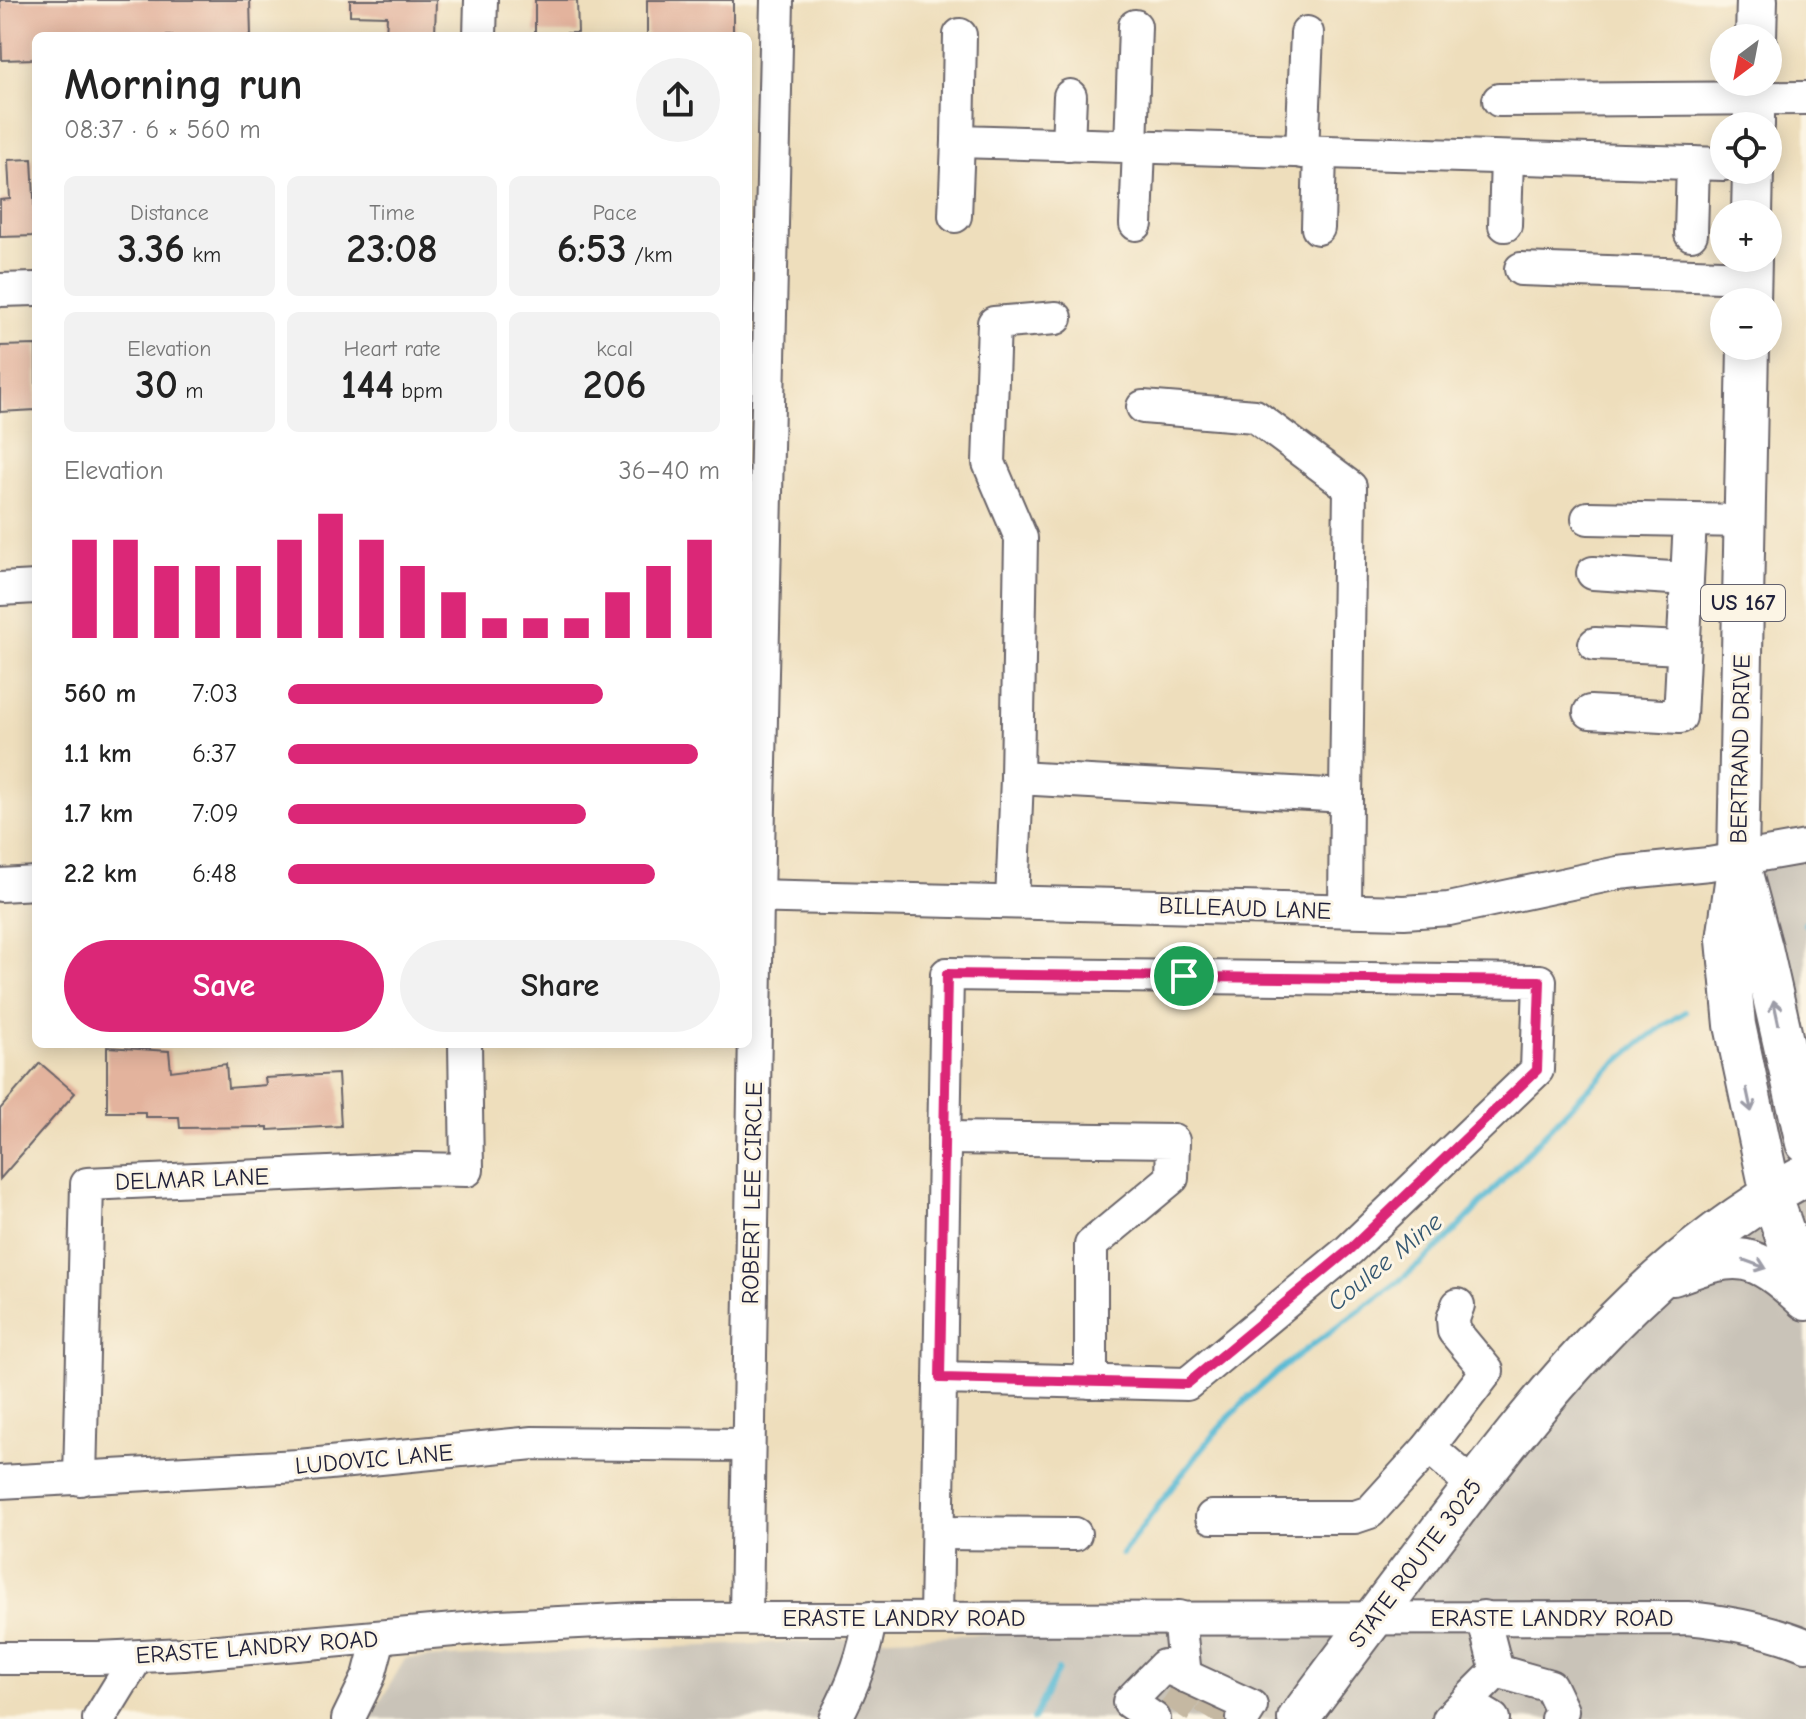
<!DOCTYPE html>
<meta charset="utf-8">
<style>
:root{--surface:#fff;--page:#f2f2f2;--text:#222;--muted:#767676;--accent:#db2777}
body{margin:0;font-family:"Comic Neue",sans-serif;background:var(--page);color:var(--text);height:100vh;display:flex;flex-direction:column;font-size:30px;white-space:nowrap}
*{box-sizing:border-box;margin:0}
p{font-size:26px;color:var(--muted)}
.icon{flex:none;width:44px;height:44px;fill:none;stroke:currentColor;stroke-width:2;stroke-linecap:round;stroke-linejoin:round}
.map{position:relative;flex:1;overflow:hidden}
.sheet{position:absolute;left:32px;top:32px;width:720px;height:1016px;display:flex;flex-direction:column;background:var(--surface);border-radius:12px;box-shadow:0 4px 20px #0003}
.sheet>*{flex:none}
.needle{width:52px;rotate:212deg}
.tools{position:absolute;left:1710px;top:24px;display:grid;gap:16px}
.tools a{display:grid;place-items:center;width:72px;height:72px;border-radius:50%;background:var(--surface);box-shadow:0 4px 20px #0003;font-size:40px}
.pin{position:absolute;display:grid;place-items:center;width:68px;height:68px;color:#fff;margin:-34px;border:4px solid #fff;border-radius:50%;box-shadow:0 2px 8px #0007}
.round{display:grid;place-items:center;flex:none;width:84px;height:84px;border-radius:42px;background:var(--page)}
.overview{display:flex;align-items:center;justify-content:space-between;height:136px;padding:0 32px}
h1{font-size:44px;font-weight:800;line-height:60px}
.metrics{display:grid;grid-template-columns:repeat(3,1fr);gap:12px;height:136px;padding:8px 32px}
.metrics div{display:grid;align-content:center;border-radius:12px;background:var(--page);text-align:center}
.metrics b{font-size:40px;font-weight:800}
.metrics small{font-size:22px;font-weight:400}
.metrics p{font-size:22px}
.chart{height:224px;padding:16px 32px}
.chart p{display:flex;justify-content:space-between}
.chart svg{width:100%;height:144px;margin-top:8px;stroke:var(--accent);stroke-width:6}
.action{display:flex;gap:16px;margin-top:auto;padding:16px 32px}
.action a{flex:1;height:92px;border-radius:48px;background:var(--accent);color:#fff;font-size:32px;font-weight:800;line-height:92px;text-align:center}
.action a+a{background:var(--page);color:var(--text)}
ul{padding:0 32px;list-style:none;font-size:26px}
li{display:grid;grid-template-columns:128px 96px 1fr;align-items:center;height:60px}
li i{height:20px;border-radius:10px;background:var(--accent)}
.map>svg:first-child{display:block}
.industrial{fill:#c9c3b8}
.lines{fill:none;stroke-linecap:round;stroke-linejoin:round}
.stream{stroke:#56b9d4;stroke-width:6}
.building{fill:#e3b39d}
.minor-tunnel{stroke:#c5b8a2;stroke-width:32;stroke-dasharray:32 16;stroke-linecap:butt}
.minor-casing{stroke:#696468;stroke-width:36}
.major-casing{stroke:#696468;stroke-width:44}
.minor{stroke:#fff;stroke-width:32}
.major{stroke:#fff;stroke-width:40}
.oneway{stroke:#9c9ca7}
.route-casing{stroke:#fff;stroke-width:16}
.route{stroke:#db2777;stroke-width:10}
.labels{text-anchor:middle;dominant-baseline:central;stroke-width:6;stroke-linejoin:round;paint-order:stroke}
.shield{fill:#fcf5e5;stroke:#63616e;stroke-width:2}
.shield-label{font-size:22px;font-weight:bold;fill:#22223b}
.street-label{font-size:24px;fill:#22223b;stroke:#fcf5e5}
.water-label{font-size:26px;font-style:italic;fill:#345771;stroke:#fcf5e5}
</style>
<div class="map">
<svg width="1806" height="1719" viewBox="0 0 1806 1719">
<rect width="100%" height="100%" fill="#fcf5e5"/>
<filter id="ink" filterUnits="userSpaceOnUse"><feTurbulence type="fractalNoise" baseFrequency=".0125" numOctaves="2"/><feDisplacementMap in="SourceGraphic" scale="16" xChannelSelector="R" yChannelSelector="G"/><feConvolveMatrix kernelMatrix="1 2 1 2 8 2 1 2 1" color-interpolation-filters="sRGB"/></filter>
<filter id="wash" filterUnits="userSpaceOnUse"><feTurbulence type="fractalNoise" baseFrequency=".006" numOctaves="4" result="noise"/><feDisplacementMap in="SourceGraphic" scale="32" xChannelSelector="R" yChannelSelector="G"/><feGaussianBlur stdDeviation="1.8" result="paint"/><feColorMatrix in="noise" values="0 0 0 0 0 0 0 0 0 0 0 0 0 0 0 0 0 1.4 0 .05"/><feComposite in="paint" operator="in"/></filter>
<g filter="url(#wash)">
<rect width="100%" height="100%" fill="#eedebc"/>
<polygon class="industrial" points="1806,851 1806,1719 370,1719 405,1659 1374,1617 1533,1408 1770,1194 1738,859"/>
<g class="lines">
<g class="stream">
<polyline points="1805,924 1806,923"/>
<path d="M1122,1554C1162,1502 1205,1438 1253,1393C1314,1337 1389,1297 1448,1238C1522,1164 1595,1065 1685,1012"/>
<polyline points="1033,1719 1058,1670"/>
</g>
</g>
<g id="blocks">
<g class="building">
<polygon points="0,0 250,0 251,36 36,36 36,59 2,60"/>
<polygon points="350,0 436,0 435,36 386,36 387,16 350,15"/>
<polygon points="535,0 577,0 578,33 535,33"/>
<rect x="647" y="0" width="86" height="36"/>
<polygon points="32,159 36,236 0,237 0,200 10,199 8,160"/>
<polygon points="36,345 36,410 0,412 0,346"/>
<polygon points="107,1047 169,1051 171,1071 226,1064 228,1088 266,1085 265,1078 338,1074 341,1126 268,1130 268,1127 180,1128 179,1117 145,1117 145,1112 107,1112"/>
<polygon points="40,1063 75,1093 0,1179 0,1109"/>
</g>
</g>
</g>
<g filter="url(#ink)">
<use href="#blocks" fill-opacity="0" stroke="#696468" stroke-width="2"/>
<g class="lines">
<g class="minor-tunnel">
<polyline points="1174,1712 1190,1688"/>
<polyline points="1209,1719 1216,1708"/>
</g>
<defs>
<g id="minor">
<polyline points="960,35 958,141 1724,164"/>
<polyline points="480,36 481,0"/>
<polyline points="1499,100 1806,98"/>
<polyline points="1068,145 1070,96"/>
<polyline points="1131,147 1135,26"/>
<polyline points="1302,152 1307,33"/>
<polyline points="955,216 958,141"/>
<polyline points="1136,224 1139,147"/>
<polyline points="1505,225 1507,158"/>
<polyline points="1318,228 1320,152"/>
<polyline points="1691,234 1693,163"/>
<polyline points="1521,269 1750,277"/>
<polyline points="0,290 36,289"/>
<polyline points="1143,407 1255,416 1350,487 1346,796"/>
<polyline points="1588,518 1744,521"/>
<polyline points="1593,573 1687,579"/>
<polyline points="0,589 36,587"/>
<polyline points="1595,644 1683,648"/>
<polyline points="1590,712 1680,717 1690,520"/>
<polyline points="1017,778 1021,538 989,463 994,323 1056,318"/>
<polyline points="0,885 36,883"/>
<polyline points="748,896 1404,912 1449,909 1618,873 1709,864 1806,847"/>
<polyline points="1012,902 1017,778 1346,796 1345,910"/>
<polyline points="944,1138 1173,1141 1172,1178 1091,1245 1091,1382"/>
<polyline points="1458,1305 1453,1319 1454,1331 1487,1371 1429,1447 1474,1486"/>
<polyline points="80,1479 87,1184 416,1169 467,1170 465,1044"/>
<polyline points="0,1482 299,1466 533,1443 747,1445"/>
<polyline points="1212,1517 1355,1517 1370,1512 1429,1447"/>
<polyline points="938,1533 1075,1534"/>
<polyline points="1179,1617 1185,1676"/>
<polyline points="1483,1617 1497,1671 1550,1686 1562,1711 1557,1719"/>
<polyline points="746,1618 757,897 777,0"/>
<polyline points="936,1618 947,974 1540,981 1537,1070 1349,1250 1187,1384 940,1378"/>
<path d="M0,1658H98L184,1654L499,1626L638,1619L1687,1618C1728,1622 1767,1629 1806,1645"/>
<polyline points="1466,1703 1493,1719"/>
<polyline points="99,1719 137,1657"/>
<polyline points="348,1719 369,1676 379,1638"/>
<path d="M835,1719C853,1686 865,1655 870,1618"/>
<polyline points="1154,1719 1129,1702 1164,1666 1251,1706 1243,1719"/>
<polyline points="1449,1719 1497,1671"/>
</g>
<g id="major">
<polyline points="1756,38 1757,0"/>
<polyline points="1754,126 1754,82"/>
<polyline points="1752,214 1753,170"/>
<polyline points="1750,302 1751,258"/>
<polyline points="1748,346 1738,859 1762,948 1806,1143"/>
<polyline points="1736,875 1727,940 1735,1025 1771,1194 1806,1295"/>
<path d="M1673,1275C1739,1250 1753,1251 1806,1300"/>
<path d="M1298,1719C1350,1649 1402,1580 1455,1511C1557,1377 1655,1257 1806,1175"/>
</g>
</defs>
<use href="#minor" class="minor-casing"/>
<use href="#major" class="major-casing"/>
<use href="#minor" class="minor"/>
<use href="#major" class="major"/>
</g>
<defs><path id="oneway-shaft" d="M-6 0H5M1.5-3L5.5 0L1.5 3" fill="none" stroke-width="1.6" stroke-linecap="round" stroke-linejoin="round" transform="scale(2)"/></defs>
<g class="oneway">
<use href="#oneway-shaft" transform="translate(1776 1012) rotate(-102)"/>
<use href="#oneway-shaft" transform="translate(1749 1100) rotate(78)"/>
<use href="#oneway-shaft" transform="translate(1755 1264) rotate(20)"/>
</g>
</g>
<g class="lines" filter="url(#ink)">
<defs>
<polygon id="route" points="947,974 1540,981 1537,1070 1349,1250 1187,1384 940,1378"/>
</defs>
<use href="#route" class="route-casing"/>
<use href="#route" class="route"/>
</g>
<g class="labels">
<rect class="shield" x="1701" y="585" width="84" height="36" rx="6"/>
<g class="shield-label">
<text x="1743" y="603">US 167</text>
</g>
<g class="street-label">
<text transform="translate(1740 749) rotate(-89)">BERTRAND DRIVE</text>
<text transform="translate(1245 908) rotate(2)">BILLEAUD LANE</text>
<text transform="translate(192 1179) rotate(-2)">DELMAR LANE</text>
<text transform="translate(752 1193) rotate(-89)">ROBERT LEE CIRCLE</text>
<text transform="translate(374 1459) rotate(-5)">LUDOVIC LANE</text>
<text transform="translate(1415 1563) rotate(-53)">STATE ROUTE 3025</text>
<text x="904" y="1618">ERASTE LANDRY ROAD</text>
<text x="1552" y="1618">ERASTE LANDRY ROAD</text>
<text transform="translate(257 1647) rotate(-4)">ERASTE LANDRY ROAD</text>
</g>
<g class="water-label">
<text transform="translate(1385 1262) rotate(-39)">Coulee Mine</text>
</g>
</g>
</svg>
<div class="tools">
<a><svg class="needle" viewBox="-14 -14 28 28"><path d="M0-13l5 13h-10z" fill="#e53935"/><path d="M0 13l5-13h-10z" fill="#767676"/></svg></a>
<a><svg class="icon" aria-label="locate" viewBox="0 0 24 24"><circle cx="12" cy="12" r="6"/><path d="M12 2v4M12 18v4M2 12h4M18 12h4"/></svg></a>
<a>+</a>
<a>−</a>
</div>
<div class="pin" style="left:1184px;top:976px;background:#1e9e55"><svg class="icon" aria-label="arrive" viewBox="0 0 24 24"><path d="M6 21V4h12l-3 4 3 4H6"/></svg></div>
<section class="sheet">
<div class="overview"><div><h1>Morning run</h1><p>08:37 · 6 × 560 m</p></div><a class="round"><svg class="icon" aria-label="share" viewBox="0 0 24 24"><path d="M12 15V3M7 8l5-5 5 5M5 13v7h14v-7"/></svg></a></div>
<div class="metrics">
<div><p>Distance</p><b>3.36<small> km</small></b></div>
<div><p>Time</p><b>23:08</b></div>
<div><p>Pace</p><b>6:53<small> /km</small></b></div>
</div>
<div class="metrics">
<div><p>Elevation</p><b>30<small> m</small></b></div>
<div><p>Heart rate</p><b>144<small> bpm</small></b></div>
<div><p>kcal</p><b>206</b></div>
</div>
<div class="chart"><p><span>Elevation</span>36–40 m</p>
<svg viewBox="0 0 160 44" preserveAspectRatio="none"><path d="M5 44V14M15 44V14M25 44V22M35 44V22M45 44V22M55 44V14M65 44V6M75 44V14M85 44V22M95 44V30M105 44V38M115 44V38M125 44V38M135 44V30M145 44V22M155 44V14"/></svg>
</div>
<ul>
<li><b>560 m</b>7:03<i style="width:73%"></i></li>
<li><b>1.1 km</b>6:37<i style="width:95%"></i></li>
<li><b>1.7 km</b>7:09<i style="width:69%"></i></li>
<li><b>2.2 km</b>6:48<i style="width:85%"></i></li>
</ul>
<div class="action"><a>Save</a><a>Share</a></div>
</section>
</div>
